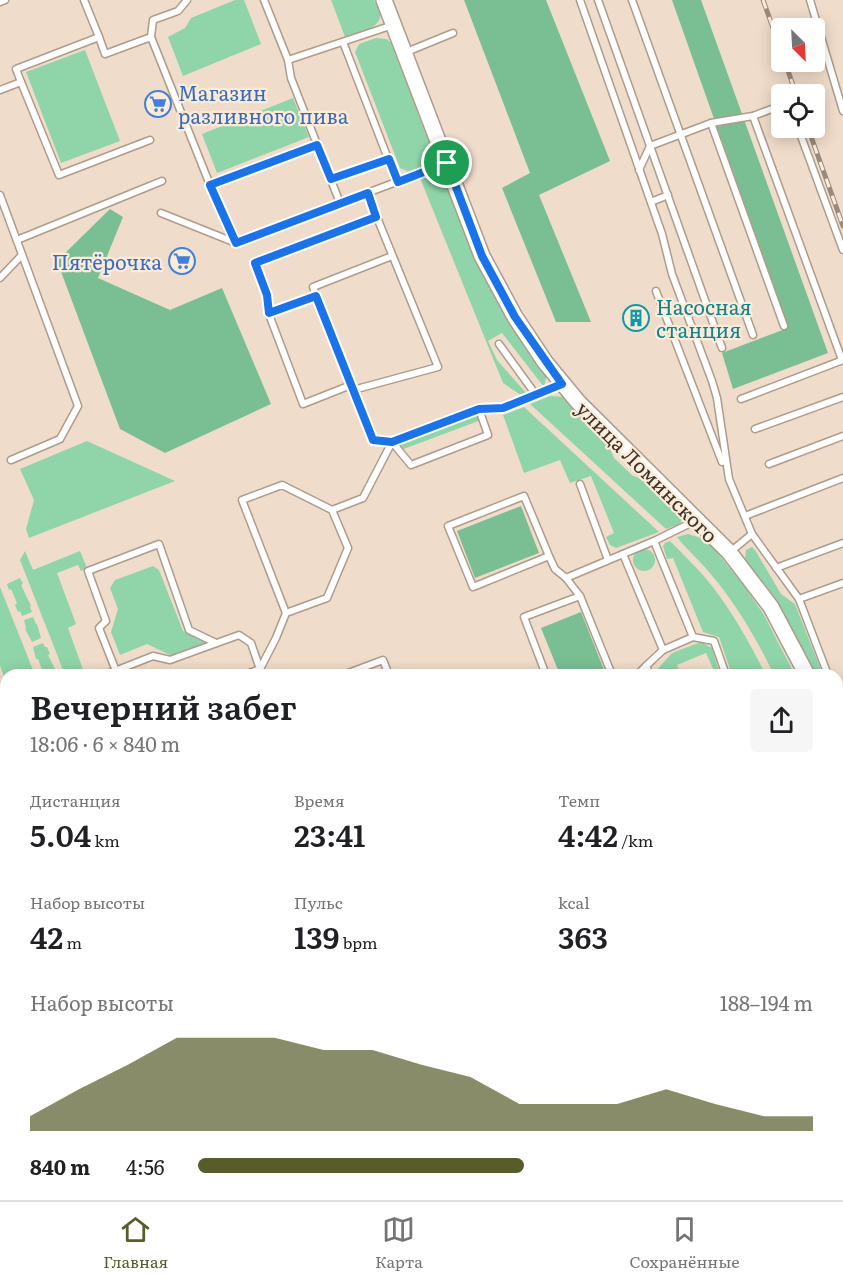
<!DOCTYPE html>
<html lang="ru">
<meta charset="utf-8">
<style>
:root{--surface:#fff;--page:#f6f6f6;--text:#202124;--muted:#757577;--line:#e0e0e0;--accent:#585c2a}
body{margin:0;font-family:Literata,serif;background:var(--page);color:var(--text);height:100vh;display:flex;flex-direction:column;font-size:22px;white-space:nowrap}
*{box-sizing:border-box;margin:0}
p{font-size:20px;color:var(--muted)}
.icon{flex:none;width:33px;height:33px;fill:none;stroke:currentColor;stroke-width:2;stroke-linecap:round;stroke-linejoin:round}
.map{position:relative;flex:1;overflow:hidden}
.details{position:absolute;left:0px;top:669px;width:843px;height:531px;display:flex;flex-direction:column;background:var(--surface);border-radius:18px 18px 0 0;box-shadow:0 3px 15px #0003}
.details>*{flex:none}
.needle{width:39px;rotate:156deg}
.fabs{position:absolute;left:771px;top:18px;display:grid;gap:12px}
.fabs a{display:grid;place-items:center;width:54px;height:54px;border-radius:6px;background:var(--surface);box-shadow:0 3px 15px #0003;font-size:30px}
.pin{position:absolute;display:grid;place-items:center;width:51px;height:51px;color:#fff;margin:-26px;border:3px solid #fff;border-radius:50%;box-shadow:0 2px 6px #0007}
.round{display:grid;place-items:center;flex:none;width:63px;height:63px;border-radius:6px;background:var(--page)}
.head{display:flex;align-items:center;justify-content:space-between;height:102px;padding:0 30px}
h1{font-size:33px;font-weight:600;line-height:45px}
.metrics{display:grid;grid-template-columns:repeat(3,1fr);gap:9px;height:102px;padding:6px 30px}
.metrics div{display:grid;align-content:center}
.metrics b{font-size:30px;font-weight:600}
.metrics small{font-size:16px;font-weight:400}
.metrics p{font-size:16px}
.chart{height:168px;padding:12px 30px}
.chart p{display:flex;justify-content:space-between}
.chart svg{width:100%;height:108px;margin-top:6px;fill:var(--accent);opacity:.7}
ul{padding:0 30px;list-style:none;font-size:20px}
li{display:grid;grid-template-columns:96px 72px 1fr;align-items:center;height:45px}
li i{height:15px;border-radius:8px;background:var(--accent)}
.tabs{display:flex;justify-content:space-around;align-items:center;height:84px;border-top:2px solid var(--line);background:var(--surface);font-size:16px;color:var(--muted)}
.tabs a{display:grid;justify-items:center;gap:3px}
.tabs .on{color:var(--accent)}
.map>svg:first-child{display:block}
.green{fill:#90d5a9}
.forest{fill:#7abf94}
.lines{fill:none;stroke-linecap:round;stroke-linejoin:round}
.service-casing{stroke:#ae9c8b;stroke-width:9}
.tertiary-casing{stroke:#ae9c8b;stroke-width:18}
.service{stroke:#fff;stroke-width:6}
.tertiary{stroke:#fff;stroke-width:15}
.rail-casing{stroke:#988a7e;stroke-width:5}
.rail{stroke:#fdead7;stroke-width:3;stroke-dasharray:9;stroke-linecap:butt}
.route-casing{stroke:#fff;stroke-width:12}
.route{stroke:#1a73e8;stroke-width:8}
.labels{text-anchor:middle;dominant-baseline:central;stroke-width:4.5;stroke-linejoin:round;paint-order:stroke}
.shop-label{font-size:20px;fill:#366cbe;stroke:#fdead7;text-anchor:start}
.culture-label{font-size:20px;fill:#0d838f;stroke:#fdead7;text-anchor:start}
.street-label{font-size:20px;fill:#3a322b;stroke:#fdead7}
</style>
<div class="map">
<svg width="843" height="1200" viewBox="0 0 843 1200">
<rect width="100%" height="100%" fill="#f0dcca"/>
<g class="green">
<polygon points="235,0 244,0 261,44 183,76 168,37 185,28 191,18"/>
<path d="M331,0H374C376,4 380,10 380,14C382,29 356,33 345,37Z"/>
<path d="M376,38L387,39L391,43L433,152C434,166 420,168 409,172L400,168L355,52L359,44Z"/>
<polygon points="85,50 120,141 61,163 26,72"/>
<polygon points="293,98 309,137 217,173 202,134"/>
<polygon points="430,174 440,176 444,180 480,269 522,341 547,375 544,387 502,333 488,341 497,360 527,394 522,396 503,383 420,178"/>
<polygon points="550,396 567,397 604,436 614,458 633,476 648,481 684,516 680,524 666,529 530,404"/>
<polygon points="524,407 659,532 616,548 610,545 606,537 614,533 591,476 570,483 560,460 524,473 503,415"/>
<polygon points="478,412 481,420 401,450 396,444"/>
<polygon points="87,441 175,481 29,538 26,529 34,500 20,469"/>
<path d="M688,534L707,540L745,587L764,615L795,675H774C756,638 736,603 709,572C699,560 687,550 677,537Z"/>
<path d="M670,541C681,552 692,563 703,575C729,605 748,640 766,675H732L719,637L703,632L673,558L667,559L663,546L665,543Z"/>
<polygon points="752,547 755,550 781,594 795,604 823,675 814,675 773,599 745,559 746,550"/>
<circle cx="644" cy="560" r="11"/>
<polygon points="25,551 33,570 80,551 87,568 81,571 78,565 57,573 76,624 68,628 85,675 74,673 65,675 20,560"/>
<polygon points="153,566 159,570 183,631 206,641 206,644 172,656 147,644 120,655 111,632 118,609 110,588 115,580"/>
<polygon points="20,578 23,584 21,585 31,606 30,607 32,612 22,616 20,611 18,612 15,605 17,603 11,589 9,590 7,584"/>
<polygon points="0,587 35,675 6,675 6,682 0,666"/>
<polygon points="33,617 36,624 37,624 41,638 32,642 25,629 26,628 24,620"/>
<polygon points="701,642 712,648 720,675 716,675 706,653 677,665 681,675 657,675 656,671 672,653"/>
<polygon points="43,643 45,647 47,647 50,654 48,655 58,675 44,675 38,659 36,659 33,647"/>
<polygon points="843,833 843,912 837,914 837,835"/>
<polygon points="843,1030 843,1083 837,1085 837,1032"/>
<polygon points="843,1139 843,1200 724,1200 722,1194 837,1194 837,1142"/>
</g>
<g class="forest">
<polygon points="464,0 546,0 610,161 539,195 591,322 556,322 502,188 530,173"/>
<polygon points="672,0 701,0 828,353 733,389 722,353 788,328"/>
<polygon points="110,209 123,217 98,278 170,310 222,288 271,404 165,453 120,429 57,261"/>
<polygon points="521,506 539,553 475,578 457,531"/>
<polygon points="581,612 606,675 560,675 541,628"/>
<polygon points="254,1194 408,1194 394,1200 257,1200"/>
</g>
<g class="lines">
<defs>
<g id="service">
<polyline points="187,0 178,11 153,20 151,37 210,185 236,243"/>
<polyline points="264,0 288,60 291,78 340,203"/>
<polyline points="580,0 662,234 672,274 712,381 717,398 729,479 752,534 799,599 828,675"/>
<polyline points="598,0 722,348"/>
<polyline points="632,0 753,335"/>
<polyline points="810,0 843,111"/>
<polyline points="0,2 5,0"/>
<polyline points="99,37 105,54 151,37"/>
<polyline points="343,42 397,182"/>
<polyline points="404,53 453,33"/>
<polyline points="288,60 393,25"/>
<polyline points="21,82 16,69 99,37 84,0"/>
<polyline points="0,90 21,82 59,175 150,140"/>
<polyline points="753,116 842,360"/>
<polyline points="711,123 753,116 782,105"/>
<polyline points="798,128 843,250"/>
<polyline points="639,170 650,146 711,123 784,326"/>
<polyline points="331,179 389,159"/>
<polyline points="210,185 317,145"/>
<polyline points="367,193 438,367 353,390 373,440 392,442 479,409 503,408 561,384"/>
<polyline points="0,195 78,406 60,439 11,460"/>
<polyline points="651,202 668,195"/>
<polyline points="161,213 236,243 446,163"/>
<polyline points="17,240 162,181"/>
<polyline points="0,278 22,255"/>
<polyline points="656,291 722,462"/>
<polyline points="269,313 316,296"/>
<polyline points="499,344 536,395"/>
<polyline points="351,385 303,404 270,317 267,295 255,263 376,217"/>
<polyline points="352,387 313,287 392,256"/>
<polyline points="741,399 843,360"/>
<polyline points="755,429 843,397"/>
<polyline points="769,464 843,436"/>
<polyline points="580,484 608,560"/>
<polyline points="332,510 363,498 392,442 411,465 488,435 479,409"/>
<polyline points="745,516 843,478"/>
<polyline points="654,541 693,637 714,641 726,675"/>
<polyline points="730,552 752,534"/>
<polyline points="623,554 663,650 646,666 650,675"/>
<polyline points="549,556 524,496 448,526 473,587 549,556 555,569 566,578 654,541 697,520"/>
<polyline points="776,568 843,543"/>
<polyline points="566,578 580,596 612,675"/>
<polyline points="799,599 843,583"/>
<polyline points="663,650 693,637"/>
<polyline points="116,671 99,628 106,621 88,571 159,544 189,630 216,643"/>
<polyline points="105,675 153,656 170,660 239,635 251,643 262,675"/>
<polyline points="244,675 260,669 276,638 286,613 242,500 282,485 332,510 348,548 327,598 286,613"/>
<polyline points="343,675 383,660 389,675"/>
<polyline points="546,675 524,617 580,596"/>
<polyline points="637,675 646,666"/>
<polyline points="837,699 843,715"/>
<polyline points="0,727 6,724"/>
<polyline points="0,770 6,786"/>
<polyline points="0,850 6,848"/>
<polyline points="0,908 6,906"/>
<polyline points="837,919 843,917"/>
<polyline points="837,1004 843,1020"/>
<polyline points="0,1082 6,1080"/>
<polyline points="837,1091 843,1089"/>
<polyline points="569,1194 572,1200"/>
</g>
<g id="tertiary">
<polyline points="384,0 482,256 515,317 545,362 578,402 729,552 771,607 807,675"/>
<polyline points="837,746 843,761"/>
<polyline points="837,811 843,809"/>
<polyline points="0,963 6,960"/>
</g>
</defs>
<use href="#service" class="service-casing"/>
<use href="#tertiary" class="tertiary-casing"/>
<use href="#service" class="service"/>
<use href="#tertiary" class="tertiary"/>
<defs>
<g id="rail">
<polyline points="763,0 782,53"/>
<polyline points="785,62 796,94"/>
<polyline points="808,128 843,226"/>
</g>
</defs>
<use href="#rail" class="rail-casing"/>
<use href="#rail" class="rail"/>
</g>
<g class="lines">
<defs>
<polygon id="route" points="317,145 331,179 389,159 398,182 447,163 482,256 515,317 562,384 503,408 479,409 392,442 373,440 316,296 269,313 267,295 255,263 376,217 368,193 236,243 210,185"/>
</defs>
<use href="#route" class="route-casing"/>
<use href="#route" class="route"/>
</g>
<defs>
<symbol id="supermarket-ring" viewBox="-11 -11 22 22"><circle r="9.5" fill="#fdead7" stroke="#3f7fe0" stroke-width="1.5"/><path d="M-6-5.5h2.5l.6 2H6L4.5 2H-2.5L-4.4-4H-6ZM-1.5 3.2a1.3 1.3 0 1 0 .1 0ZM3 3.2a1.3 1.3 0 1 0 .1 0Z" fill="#3f7fe0"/></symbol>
<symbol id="building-ring" viewBox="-11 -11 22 22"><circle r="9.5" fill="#fdead7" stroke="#0f9aa8" stroke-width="1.5"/><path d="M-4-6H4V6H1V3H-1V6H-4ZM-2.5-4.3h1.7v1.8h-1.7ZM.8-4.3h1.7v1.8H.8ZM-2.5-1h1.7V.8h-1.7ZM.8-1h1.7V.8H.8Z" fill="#0f9aa8"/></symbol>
</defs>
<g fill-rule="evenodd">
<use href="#supermarket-ring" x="143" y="89" width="30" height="30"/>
<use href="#supermarket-ring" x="167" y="246" width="30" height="30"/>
<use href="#building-ring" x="621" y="303" width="30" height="30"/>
</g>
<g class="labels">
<g class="shop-label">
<text x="178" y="92">Магазин<tspan x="178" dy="23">разливного пива</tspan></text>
<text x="162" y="261" text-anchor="end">Пятёрочка</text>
</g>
<g class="culture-label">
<text x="656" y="306">Насосная<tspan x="656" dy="23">станция</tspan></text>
</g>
<g class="street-label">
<text transform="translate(648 471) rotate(45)">улица Ломинского</text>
</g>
</g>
</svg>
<div class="fabs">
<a><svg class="needle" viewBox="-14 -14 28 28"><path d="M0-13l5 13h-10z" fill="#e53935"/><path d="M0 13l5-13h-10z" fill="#757577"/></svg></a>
<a><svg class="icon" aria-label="locate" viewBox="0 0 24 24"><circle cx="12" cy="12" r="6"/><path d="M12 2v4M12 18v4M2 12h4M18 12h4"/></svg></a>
</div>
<div class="pin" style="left:447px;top:163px;background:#1e9e55"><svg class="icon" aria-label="arrive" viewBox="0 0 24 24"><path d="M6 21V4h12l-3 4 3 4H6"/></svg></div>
<section class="details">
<div class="head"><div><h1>Вечерний забег</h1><p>18:06 · 6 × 840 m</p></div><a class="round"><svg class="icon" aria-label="share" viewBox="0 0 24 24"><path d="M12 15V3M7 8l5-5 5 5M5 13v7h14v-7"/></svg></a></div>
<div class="metrics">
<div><p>Дистанция</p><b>5.04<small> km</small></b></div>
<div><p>Время</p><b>23:41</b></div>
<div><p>Темп</p><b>4:42<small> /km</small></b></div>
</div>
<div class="metrics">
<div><p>Набор высоты</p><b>42<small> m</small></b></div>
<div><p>Пульс</p><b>139<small> bpm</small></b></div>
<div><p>kcal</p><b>363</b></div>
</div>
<div class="chart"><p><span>Набор высоты</span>188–194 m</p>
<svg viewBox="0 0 160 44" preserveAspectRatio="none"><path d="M0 44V38L10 27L20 17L30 6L40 6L50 6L60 11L70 11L80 17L90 22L100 33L110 33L120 33L130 27L140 33L150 38L160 38V44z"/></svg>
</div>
<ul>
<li><b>840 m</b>4:56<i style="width:53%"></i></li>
</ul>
</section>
</div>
<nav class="tabs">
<a class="on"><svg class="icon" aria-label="home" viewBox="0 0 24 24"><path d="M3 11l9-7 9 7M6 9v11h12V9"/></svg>Главная</a>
<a><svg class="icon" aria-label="map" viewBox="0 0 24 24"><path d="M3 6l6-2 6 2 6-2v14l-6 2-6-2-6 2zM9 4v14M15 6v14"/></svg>Карта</a>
<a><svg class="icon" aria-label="saved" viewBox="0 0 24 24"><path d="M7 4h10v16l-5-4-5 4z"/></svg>Сохранённые</a>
</nav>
